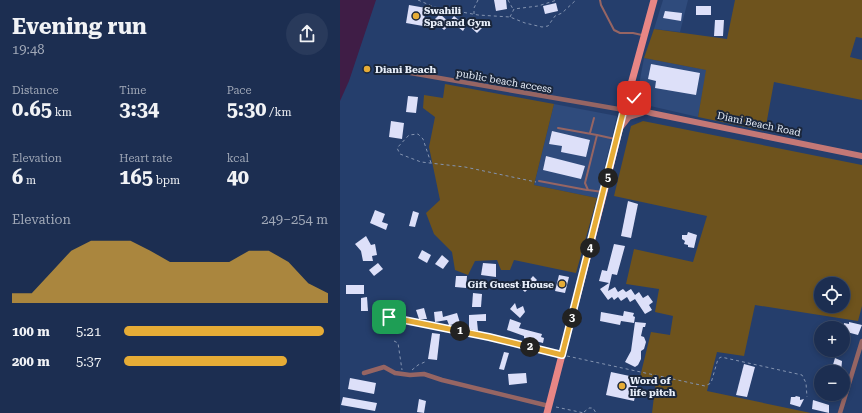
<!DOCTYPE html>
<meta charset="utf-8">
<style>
:root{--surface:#1c2e51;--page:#293a5b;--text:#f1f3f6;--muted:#a0a8b7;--line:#3a4a68;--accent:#e6ac36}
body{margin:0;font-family:"Roboto Serif",serif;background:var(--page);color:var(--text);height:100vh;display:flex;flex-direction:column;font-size:15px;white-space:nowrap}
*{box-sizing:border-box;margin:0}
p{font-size:13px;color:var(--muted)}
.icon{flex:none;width:22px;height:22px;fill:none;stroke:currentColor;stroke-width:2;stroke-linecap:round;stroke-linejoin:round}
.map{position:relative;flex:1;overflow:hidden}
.drawer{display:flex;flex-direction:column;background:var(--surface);width:340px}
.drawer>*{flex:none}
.fabs{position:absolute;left:474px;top:277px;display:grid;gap:8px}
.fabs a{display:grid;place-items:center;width:36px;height:36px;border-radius:50%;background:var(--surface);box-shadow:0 2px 6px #0003,0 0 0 1px var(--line);font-size:20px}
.pin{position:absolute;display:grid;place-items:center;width:34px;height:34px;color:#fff;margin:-17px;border-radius:8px;box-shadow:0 2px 6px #0006}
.km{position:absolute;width:20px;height:20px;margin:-10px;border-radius:50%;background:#222;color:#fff;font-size:11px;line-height:20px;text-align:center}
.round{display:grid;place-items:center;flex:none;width:42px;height:42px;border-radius:21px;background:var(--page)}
.head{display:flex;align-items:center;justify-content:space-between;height:68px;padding:0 12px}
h1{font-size:22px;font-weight:700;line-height:30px}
.figures{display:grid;grid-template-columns:repeat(3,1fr);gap:6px;height:68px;padding:4px 12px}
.figures div{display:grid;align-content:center}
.figures b{font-size:20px;font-weight:700}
.figures small{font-size:11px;font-weight:400}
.figures p{font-size:11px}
.chart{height:112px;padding:8px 12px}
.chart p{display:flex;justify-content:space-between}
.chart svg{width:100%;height:72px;margin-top:4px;fill:var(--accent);opacity:.7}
ul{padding:0 12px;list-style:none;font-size:13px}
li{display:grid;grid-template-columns:64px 48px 1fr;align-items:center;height:30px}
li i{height:10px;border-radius:5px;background:var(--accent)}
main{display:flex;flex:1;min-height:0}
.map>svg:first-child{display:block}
.built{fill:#2f4b7c}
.green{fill:#6e531d;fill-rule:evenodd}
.water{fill:#3f1d46}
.building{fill:#dde0f9}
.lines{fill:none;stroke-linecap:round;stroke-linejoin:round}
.path{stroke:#8494b1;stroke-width:1;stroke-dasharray:3 3;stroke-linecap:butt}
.service{stroke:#966563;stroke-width:2}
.minor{stroke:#966563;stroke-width:4.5}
.secondary{stroke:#c47876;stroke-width:6}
.primary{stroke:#e88685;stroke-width:7}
.route-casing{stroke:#fff;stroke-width:8}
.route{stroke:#e6ac36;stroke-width:5}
.poi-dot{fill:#e6ac36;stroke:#1a263b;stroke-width:1.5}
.labels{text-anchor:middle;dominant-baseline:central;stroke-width:4;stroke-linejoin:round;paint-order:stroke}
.poi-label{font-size:10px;font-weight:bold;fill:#e8effa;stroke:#1a263b;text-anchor:start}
.street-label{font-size:10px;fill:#e8effa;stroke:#1a263b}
</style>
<main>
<section class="drawer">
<div class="head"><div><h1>Evening run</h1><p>19:48</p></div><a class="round"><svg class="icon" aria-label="share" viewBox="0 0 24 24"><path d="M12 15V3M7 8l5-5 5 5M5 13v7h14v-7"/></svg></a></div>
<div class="figures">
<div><p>Distance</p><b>0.65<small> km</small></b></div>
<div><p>Time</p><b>3:34</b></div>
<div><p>Pace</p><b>5:30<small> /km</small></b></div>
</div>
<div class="figures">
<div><p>Elevation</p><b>6<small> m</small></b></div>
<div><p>Heart rate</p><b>165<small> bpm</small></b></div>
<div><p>kcal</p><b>40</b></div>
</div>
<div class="chart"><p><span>Elevation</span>249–254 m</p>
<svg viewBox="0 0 160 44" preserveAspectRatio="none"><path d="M0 44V38L10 38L20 25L30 12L40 6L50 6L60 6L70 12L80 19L90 19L100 19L110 19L120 12L130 12L140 19L150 32L160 38V44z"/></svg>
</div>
<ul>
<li><b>100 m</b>5:21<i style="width:98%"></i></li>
<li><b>200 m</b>5:37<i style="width:80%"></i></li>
</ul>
</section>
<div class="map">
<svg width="522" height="413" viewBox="0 0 522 413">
<rect width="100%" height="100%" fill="#253e6c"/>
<g class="built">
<polygon points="323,0 348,0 340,32 314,29"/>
<polygon points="304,58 367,70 358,117 306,105 301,99 298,90"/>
<polygon points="214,104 277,116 257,198 194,185"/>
</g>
<g class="green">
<polygon points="395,0 522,0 522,38 516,37 510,57 522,60 522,100 434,82 425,131 358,117 366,70 304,58 314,29 387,39"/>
<polygon points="105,84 214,104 194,185 257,198 236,273 174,260 170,270 161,270 157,260 135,261 128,275 115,270 112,252 94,234 86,213 100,200 89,147 95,117 83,108 84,95 103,98"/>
<path d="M303,121L522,165V306L518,321L415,305L404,356L377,352L367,391L471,413H312L316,380L300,377L311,332L330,335L333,316L315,312L319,289L286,284L294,249L353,262L367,216L274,196L291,126ZM481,284H503V306H481Z"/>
</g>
<polygon class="water" points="0,0 36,0 9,81 0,101"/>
<g class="building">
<polygon points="154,0 166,0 167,9 156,11"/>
<polygon points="216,3 218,11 205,14 203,6"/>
<polygon points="69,5 86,8 83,26 66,23"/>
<rect x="356" y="6" width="15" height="9"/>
<polygon points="325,11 342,13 341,21 323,18"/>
<polygon points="100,14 111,24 104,30 94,20"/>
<polygon points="114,16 126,26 123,31 110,21"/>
<polygon points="131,19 142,28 137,33 127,24"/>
<polygon points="375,20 384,20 383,36 374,36"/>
<polygon points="311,64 360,73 356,95 315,88 316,81 308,79"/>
<polygon points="68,96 78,97 76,113 66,112"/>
<polygon points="51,121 64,123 62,139 49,137"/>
<polygon points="212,131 250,140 246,157 221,152 222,146 209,144"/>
<polygon points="206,156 245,166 241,179 203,170"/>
<polygon points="288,201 298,204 291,238 281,236"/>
<polygon points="35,210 45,214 42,222 48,224 46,230 30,223"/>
<polygon points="73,211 79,213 75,227 69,226"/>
<polygon points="348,232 357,235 354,248 348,247 348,245 344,244 345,241 342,239 342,235 347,235"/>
<polygon points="26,236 31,245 35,244 37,255 32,256 33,261 23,261 21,251 15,244"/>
<polygon points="274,244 285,246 277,275 272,274 268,291 275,287 278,292 283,289 286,292 291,289 295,295 299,292 303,298 308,295 313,302 309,305 312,310 305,314 295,299 290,302 287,297 281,301 278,297 274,300 272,297 268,300 260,289 269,283 259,281 262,270 267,271"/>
<polygon points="82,250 91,255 87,263 78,258"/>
<polygon points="102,255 109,261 103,269 95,264"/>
<polygon points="38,263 43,269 34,276 29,270"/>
<polygon points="143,263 156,264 156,277 141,275"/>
<polygon points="219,275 229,277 225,293 215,291"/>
<polygon points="116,276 127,276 126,288 115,287"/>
<polygon points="193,276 197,280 185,292 177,285 183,279 187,283"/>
<rect x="6" y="285" width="18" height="9"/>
<polygon points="133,293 142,294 141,307 132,307"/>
<polygon points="27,297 28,311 21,311 21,298"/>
<polygon points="39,301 48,301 49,311 40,312"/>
<polygon points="175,303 177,309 183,306 185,312 180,318 170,309"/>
<polygon points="84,308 87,319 79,319 76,310"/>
<polygon points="102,311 103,317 117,313 120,323 110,325 109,325 107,320 95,322 94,312"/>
<polygon points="284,311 294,313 293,316 295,317 294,323 281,321 280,325 260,321 261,312 283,316"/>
<polygon points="146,314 146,321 137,321 138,331 129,329 129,315"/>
<polygon points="170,319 181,323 179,328 202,334 201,337 204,338 203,343 184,338 184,336 167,330"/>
<polygon points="295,322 306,323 305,327 303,327 301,336 304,337 306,342 304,349 301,351 301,359 298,365 295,367 285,362 291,351"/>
<polygon points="509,322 522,325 518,335 503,331 504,323 509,324"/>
<polygon points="92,333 100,334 97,360 88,359"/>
<polygon points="164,352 169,353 164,370 159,369"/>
<polygon points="495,358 502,361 501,372 492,368"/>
<polygon points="404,364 415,367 407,397 396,395"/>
<polygon points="271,372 299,378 294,401 266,395"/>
<polygon points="186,373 187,383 169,385 168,374"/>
<polygon points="10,378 36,383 34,394 8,389"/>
<polygon points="456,396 460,397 460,400 464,399 460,407 450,404 451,397 455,397"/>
<polygon points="3,397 37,403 35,411 1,405"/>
<polygon points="79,399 86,401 84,413 77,412"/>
<polygon points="473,400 489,405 489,413 472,409"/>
</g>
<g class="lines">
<g class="path">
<polyline points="78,0 94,7 138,15 170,17 185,23 202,27 208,26 215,16 222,13 236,0"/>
<polyline points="168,0 173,9"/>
<polyline points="134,14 134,8 138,0"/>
<polyline points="170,17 174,9 198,6 217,0"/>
<polyline points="91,163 83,139 78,134 69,135 57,148 60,154 81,162 125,167 196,182"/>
<polyline points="54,341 58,343 62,370"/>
<polyline points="227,356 365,386 371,383 378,359 381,357 462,375 466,383 467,397"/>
<polyline points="72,370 78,365 87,361"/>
<polyline points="216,407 244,413"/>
<polyline points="244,412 249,408 253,408 256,413"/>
</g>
<g class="service">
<polyline points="260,0 261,5 274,30 280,33 293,33 302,35"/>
<polyline points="218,128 257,135"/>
<polyline points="250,133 254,118"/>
<polyline points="199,181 247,190"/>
<polyline points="263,192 248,190 245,183 257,135 275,139"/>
</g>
<g class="minor">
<polyline points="42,68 284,110"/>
<polyline points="49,317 149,337 222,355"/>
<polyline points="24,373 44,367 55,373 70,375 84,374 102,380 209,406"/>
<polyline points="500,413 522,341"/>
</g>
<g class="secondary">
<polyline points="291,86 294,97 301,109"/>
<polyline points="285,105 311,113 522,156"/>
<polyline points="281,127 289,117 302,113"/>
</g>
<polyline class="primary" points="207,413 264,192 284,110 314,0"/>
</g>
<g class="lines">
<defs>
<polyline id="route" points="49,317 149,337 222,355 285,105 302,110 294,98"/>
</defs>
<use href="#route" class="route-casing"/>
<use href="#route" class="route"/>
</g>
<g class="poi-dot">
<circle cx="76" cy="16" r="4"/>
<circle cx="27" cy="69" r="4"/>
<circle cx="222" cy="284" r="4"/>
<circle cx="282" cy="386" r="4"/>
</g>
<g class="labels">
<g class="poi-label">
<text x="84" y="10">Swahili<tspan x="84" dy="12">Spa and Gym</tspan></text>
<text x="35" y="69">Diani Beach</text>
<text x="214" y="284" text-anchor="end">Gift Guest House</text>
<text x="290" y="380">Word of<tspan x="290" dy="12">life pitch</tspan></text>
</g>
<g class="street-label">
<text transform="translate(164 81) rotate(10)">public beach access</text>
<text transform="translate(419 124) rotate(12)">Diani Beach Road</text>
</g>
</g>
</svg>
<div class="fabs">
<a><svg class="icon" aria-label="locate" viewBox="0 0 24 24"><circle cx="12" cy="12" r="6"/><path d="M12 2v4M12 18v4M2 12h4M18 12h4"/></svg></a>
<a>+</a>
<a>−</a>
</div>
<div class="pin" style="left:49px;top:317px;background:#1e9e55"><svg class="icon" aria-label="arrive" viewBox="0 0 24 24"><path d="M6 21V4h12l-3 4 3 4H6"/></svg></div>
<div class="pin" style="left:294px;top:98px;background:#d93025"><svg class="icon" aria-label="check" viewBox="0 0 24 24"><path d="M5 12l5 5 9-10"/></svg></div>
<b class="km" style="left:120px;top:331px">1</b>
<b class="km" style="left:190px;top:347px">2</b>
<b class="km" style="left:232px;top:318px">3</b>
<b class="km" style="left:250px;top:248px">4</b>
<b class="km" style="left:268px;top:178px">5</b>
</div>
</main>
